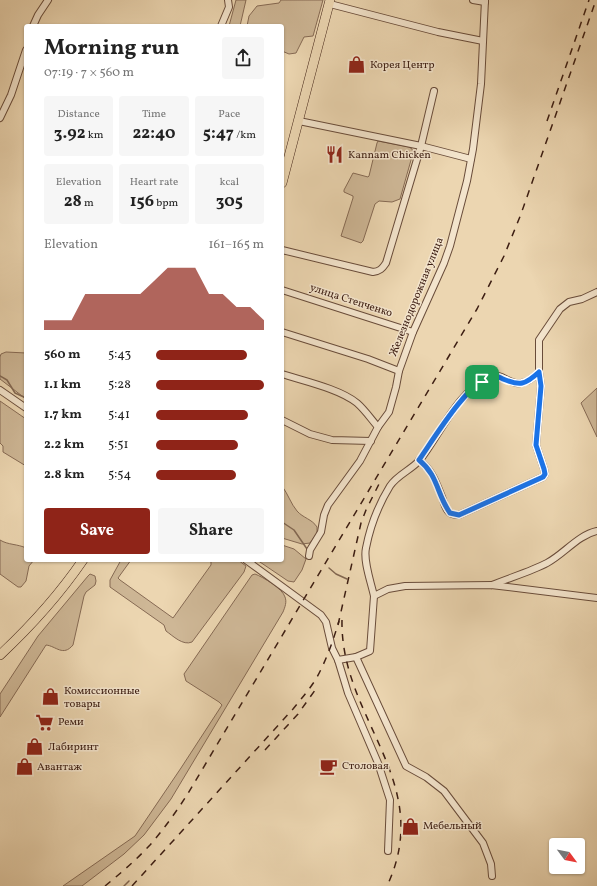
<!DOCTYPE html>
<meta charset="utf-8">
<style>
:root{--surface:#fff;--page:#f6f6f6;--text:#222;--muted:#767676;--accent:#8f2418}
body{margin:0;font-family:Vollkorn,serif;background:var(--page);color:var(--text);height:100vh;display:flex;flex-direction:column;font-size:15px;white-space:nowrap}
*{box-sizing:border-box;margin:0}
p{font-size:13px;color:var(--muted)}
.icon{flex:none;width:22px;height:22px;fill:none;stroke:currentColor;stroke-width:2;stroke-linecap:round;stroke-linejoin:round}
.map{position:relative;flex:1;overflow:hidden}
.side{position:absolute;left:24px;top:24px;width:260px;height:538px;display:flex;flex-direction:column;background:var(--surface);border-radius:4px;box-shadow:0 1px 3px #0004}
.side>*{flex:none}
.needle{width:26px;rotate:122deg}
.tools{position:absolute;left:549px;top:838px;display:grid;gap:8px}
.tools a{display:grid;place-items:center;width:36px;height:36px;border-radius:4px;background:var(--surface);box-shadow:0 1px 3px #0004;font-size:20px}
.pin{position:absolute;display:grid;place-items:center;width:34px;height:34px;color:#fff;margin:-17px;border-radius:8px;box-shadow:0 2px 6px #0006}
.round{display:grid;place-items:center;flex:none;width:42px;height:42px;border-radius:4px;background:var(--page)}
.headline{display:flex;align-items:center;justify-content:space-between;height:68px;padding:0 20px}
h1{font-size:22px;font-weight:700;line-height:30px}
.metrics{display:grid;grid-template-columns:repeat(3,1fr);gap:6px;height:68px;padding:4px 20px}
.metrics div{display:grid;align-content:center;border-radius:4px;background:var(--page);text-align:center}
.metrics b{font-size:17px;font-weight:700}
.metrics small{font-size:11px;font-weight:400}
.metrics p{font-size:11px}
.chart{height:112px;padding:8px 20px}
.chart p{display:flex;justify-content:space-between}
.chart svg{width:100%;height:72px;margin-top:4px;fill:var(--accent);opacity:.7}
.primary-button{display:flex;gap:8px;margin-top:auto;padding:8px 20px}
.primary-button a{flex:1;height:46px;border-radius:4px;background:var(--accent);color:#fff;font-size:16px;font-weight:700;line-height:46px;text-align:center}
.primary-button a+a{background:var(--page);color:var(--text)}
ul{padding:0 20px;list-style:none;font-size:13px}
li{display:grid;grid-template-columns:64px 48px 1fr;align-items:center;height:30px}
li i{height:10px;border-radius:5px;background:var(--accent)}
.map>svg:first-child{display:block}
.green{fill:#ceb796;stroke:#866a54}
.lines{fill:none;stroke-linecap:round;stroke-linejoin:round}
.stream{stroke:#826751;stroke-width:1.5}
.minor-casing{stroke:#694c3a;stroke-width:8}
.primary-casing{stroke:#3d1e13;stroke-width:10}
.minor{stroke:#f3e4cc;stroke-width:6}
.primary{stroke:#ecd6b1;stroke-width:9}
.rail{stroke:#3d1e13;stroke-width:1.5;stroke-dasharray:7 7;stroke-linecap:butt}
.route-casing{stroke:#fff;stroke-width:8}
.route{stroke:#1a73e8;stroke-width:5}
.labels{text-anchor:middle;dominant-baseline:central;stroke-width:3;stroke-linejoin:round;paint-order:stroke}
.poi-label{font-size:11px;fill:#3d1e13;stroke:#f3e4cc;text-anchor:start}
.street-label{font-size:11px;fill:#3d1e13;stroke:#f3e4cc}
</style>
<div class="map">
<svg width="597" height="886" viewBox="0 0 597 886">
<rect width="100%" height="100%" fill="#ecd6b1"/>
<filter id="stains"><feTurbulence type="fractalNoise" baseFrequency=".005" numOctaves="4"/><feColorMatrix values="0 0 0 0 .2 0 0 0 0 .09 0 0 0 0 .02 0 0 0 .5 -.17"/></filter>
<radialGradient id="worn" r=".72"><stop offset=".6" stop-color="#630" stop-opacity="0"/><stop offset="1" stop-color="#630" stop-opacity=".3"/></radialGradient>
<g class="green">
<polygon points="236,0 246,0 240,26 229,26"/>
<polygon points="281,0 323,0 313,36 304,37 296,53 289,54 282,51 282,26 247,26 249,16 257,6 279,3"/>
<polygon points="378,141 409,147 412,149 413,153 400,199 392,202 379,201 375,204 363,241 361,243 341,236 353,198 353,196 344,192 344,190 353,173 368,177 369,176 377,143"/>
<polygon points="6,352 26,353 26,399 0,379 0,357 1,354"/>
<polygon points="597,388 597,437 581,403"/>
<polygon points="0,401 26,419 26,466 3,452 3,446 0,443"/>
<path d="M282,486C288,494 291,504 297,511C303,518 312,519 317,527V533L310,543L302,544L282,538Z"/>
<path d="M0,540C8,545 18,544 26,548V560H34L29,566L26,581L21,587H18L0,574Z"/>
<polygon points="282,545 294,549 306,559 302,570 294,582 288,581 257,560 282,560"/>
<path d="M121,560H131L118,578L120,580L173,618L211,565V562L208,560H238L246,566L244,572L192,642C183,646 173,636 166,631L164,625L110,587V580Z"/>
<path d="M90,574L95,576L96,581L95,585L86,592L84,596L73,645C63,657 56,646 46,645L0,717V694L38,636L88,576Z"/>
<path d="M255,574C263,577 283,589 285,597C287,602 285,607 283,612L171,799L144,835L124,854L82,886H63L135,836L181,768L222,705L219,702L186,681L184,674L252,575Z"/>
</g>
<g class="lines">
<g class="stream">
<polyline points="0,376 7,380 15,393 26,398"/>
<polyline points="282,522 294,530 307,549"/>
<polyline points="329,568 336,574 347,579"/>
<polyline points="124,886 129,881"/>
</g>
<defs>
<g id="minor">
<polyline points="473,0 485,2"/>
<polyline points="330,4 438,32 483,41"/>
<polyline points="33,26 38,15 48,0"/>
<polyline points="221,26 229,7 228,0"/>
<polyline points="0,118 11,95 26,50"/>
<polyline points="299,121 421,146 471,159"/>
<path d="M282,250L373,272C380,271 382,269 386,263L421,146L434,91"/>
<polyline points="282,290 413,332"/>
<polyline points="282,332 368,359 399,371"/>
<path d="M282,374C304,381 340,389 357,403C365,410 371,419 378,427"/>
<polyline points="0,390 26,408"/>
<polyline points="282,420 310,434 332,440 371,441"/>
<path d="M419,460C432,470 436,482 442,497C444,502 445,510 450,513C453,515 456,515 459,515L543,477L545,474L544,469L536,445L541,386L539,372"/>
<polyline points="309,556 310,550 321,532 324,515 328,505 360,461 378,427 389,412 396,387 399,371 413,332 444,263 450,246 467,181 473,149 481,84 485,0"/>
<polyline points="246,560 321,615 326,622 332,648 338,660 348,693 378,763 390,800 388,851"/>
<path d="M492,585C509,578 532,571 547,563C564,554 578,535 597,531"/>
<path d="M374,596C371,582 363,561 366,548C370,527 379,504 390,486C397,475 411,470 420,460C441,433 457,392 490,377C507,370 513,398 539,372V340L560,309L569,302L582,299L597,292"/>
<polyline points="356,657 406,766 426,777 444,791 483,843 491,864 492,876"/>
<polyline points="338,660 356,657 370,651 374,596 388,589 405,586 491,585 597,598"/>
</g>
<g id="primary">
<polyline points="282,183 330,0"/>
<path d="M0,655C31,626 59,595 83,560"/>
</g>
</defs>
<use href="#minor" class="minor-casing"/>
<use href="#primary" class="primary-casing"/>
<use href="#minor" class="minor"/>
<use href="#primary" class="primary"/>
<g class="rail">
<polyline points="547,121 589,0"/>
<path d="M342,620C340,719 436,782 387,886"/>
<polyline points="338,625 361,523 366,510 379,484"/>
<polyline points="265,750 298,714 318,686"/>
<path d="M105,886C121,873 136,860 150,845C164,829 176,812 187,795L477,309L504,256L521,214L596,0"/>
<path d="M132,886L293,709C301,699 309,690 316,679C326,661 333,641 339,621"/>
</g>
</g>
<g class="lines">
<defs>
<path id="route" d="M539,372L541,386L536,445L544,469L545,474L543,477L459,515L450,513C437,495 438,475 419,460C433,440 468,382 491,376C495,376 500,377 503,379C520,386 525,385 539,372Z"/>
</defs>
<use href="#route" class="route-casing"/>
<use href="#route" class="route"/>
</g>
<defs>
<symbol id="shop-bare" viewBox="-9 -9 18 18"><path d="M-5-2.5h2.3a2.7 3.5 0 0 1 5.4 0H5L5.5 6h-11ZM-1.5-2.5h3a1.5 2.3 0 0 0-3 0Z" fill="#8f2418" stroke="#f3e4cc" stroke-width="2.5" paint-order="stroke"/></symbol>
<symbol id="restaurant-bare" viewBox="-9 -9 18 18"><path d="M-5-6h1v4h1v-4h1v4h1v-4h1v5L-1.5 .5V6h-2V.5L-5-1ZM5-6V6H3V1.5H1.5Q1.5-4 5-6Z" fill="#8f2418" stroke="#f3e4cc" stroke-width="2.5" paint-order="stroke"/></symbol>
<symbol id="supermarket-bare" viewBox="-9 -9 18 18"><path d="M-6-5.5h2.5l.6 2H6L4.5 2H-2.5L-4.4-4H-6ZM-1.5 3.2a1.3 1.3 0 1 0 .1 0ZM3 3.2a1.3 1.3 0 1 0 .1 0Z" fill="#8f2418" stroke="#f3e4cc" stroke-width="2.5" paint-order="stroke"/></symbol>
<symbol id="cafe-bare" viewBox="-9 -9 18 18"><path d="M-5.5-4.5H6V0H3Q3 3.5 0 3.5H-2.5Q-5.5 3.5-5.5 0ZM3-3.2v2h1.7v-2ZM-6 4.5H4V6H-6Z" fill="#8f2418" stroke="#f3e4cc" stroke-width="2.5" paint-order="stroke"/></symbol>
</defs>
<g fill-rule="evenodd">
<use href="#shop-bare" x="344" y="52" width="25" height="25"/>
<use href="#restaurant-bare" x="322" y="142" width="25" height="25"/>
<use href="#shop-bare" x="38" y="684" width="25" height="25"/>
<use href="#supermarket-bare" x="32" y="710" width="25" height="25"/>
<use href="#shop-bare" x="22" y="734" width="25" height="25"/>
<use href="#cafe-bare" x="316" y="754" width="25" height="25"/>
<use href="#shop-bare" x="12" y="754" width="25" height="25"/>
<use href="#shop-bare" x="398" y="814" width="25" height="25"/>
</g>
<g class="labels">
<g class="poi-label">
<text x="370" y="65">Корея Центр</text>
<text x="348" y="155">Kannam Chicken</text>
<text x="64" y="691">Комиссионные<tspan x="64" dy="13">товары</tspan></text>
<text x="58" y="722">Реми</text>
<text x="48" y="747">Лабиринт</text>
<text x="342" y="766">Столовая</text>
<text x="37" y="767">Авантаж</text>
<text x="423" y="826">Мебельный</text>
</g>
<g class="street-label">
<text transform="translate(417 297) rotate(-68)">Железнодорожная улица</text>
<text transform="translate(351 301) rotate(18)">улица Степченко</text>
</g>
</g>
<rect width="100%" height="100%" filter="url(#stains)"/>
<rect width="100%" height="100%" fill="url(#worn)"/>
</svg>
<div class="tools">
<a><svg class="needle" viewBox="-14 -14 28 28"><path d="M0-13l5 13h-10z" fill="#e53935"/><path d="M0 13l5-13h-10z" fill="#767676"/></svg></a>
</div>
<div class="pin" style="left:482px;top:382px;background:#1e9e55"><svg class="icon" aria-label="arrive" viewBox="0 0 24 24"><path d="M6 21V4h12l-3 4 3 4H6"/></svg></div>
<section class="side">
<div class="headline"><div><h1>Morning run</h1><p>07:19 · 7 × 560 m</p></div><a class="round"><svg class="icon" aria-label="share" viewBox="0 0 24 24"><path d="M12 15V3M7 8l5-5 5 5M5 13v7h14v-7"/></svg></a></div>
<div class="metrics">
<div><p>Distance</p><b>3.92<small> km</small></b></div>
<div><p>Time</p><b>22:40</b></div>
<div><p>Pace</p><b>5:47<small> /km</small></b></div>
</div>
<div class="metrics">
<div><p>Elevation</p><b>28<small> m</small></b></div>
<div><p>Heart rate</p><b>156<small> bpm</small></b></div>
<div><p>kcal</p><b>305</b></div>
</div>
<div class="chart"><p><span>Elevation</span>161–165 m</p>
<svg viewBox="0 0 160 44" preserveAspectRatio="none"><path d="M0 44V38L10 38L20 38L30 22L40 22L50 22L60 22L70 22L80 14L90 6L100 6L110 6L120 22L130 22L140 30L150 30L160 38V44z"/></svg>
</div>
<ul>
<li><b>560 m</b>5:43<i style="width:84%"></i></li>
<li><b>1.1 km</b>5:28<i style="width:100%"></i></li>
<li><b>1.7 km</b>5:41<i style="width:85%"></i></li>
<li><b>2.2 km</b>5:51<i style="width:76%"></i></li>
<li><b>2.8 km</b>5:54<i style="width:74%"></i></li>
</ul>
<div class="primary-button"><a>Save</a><a>Share</a></div>
</section>
</div>
